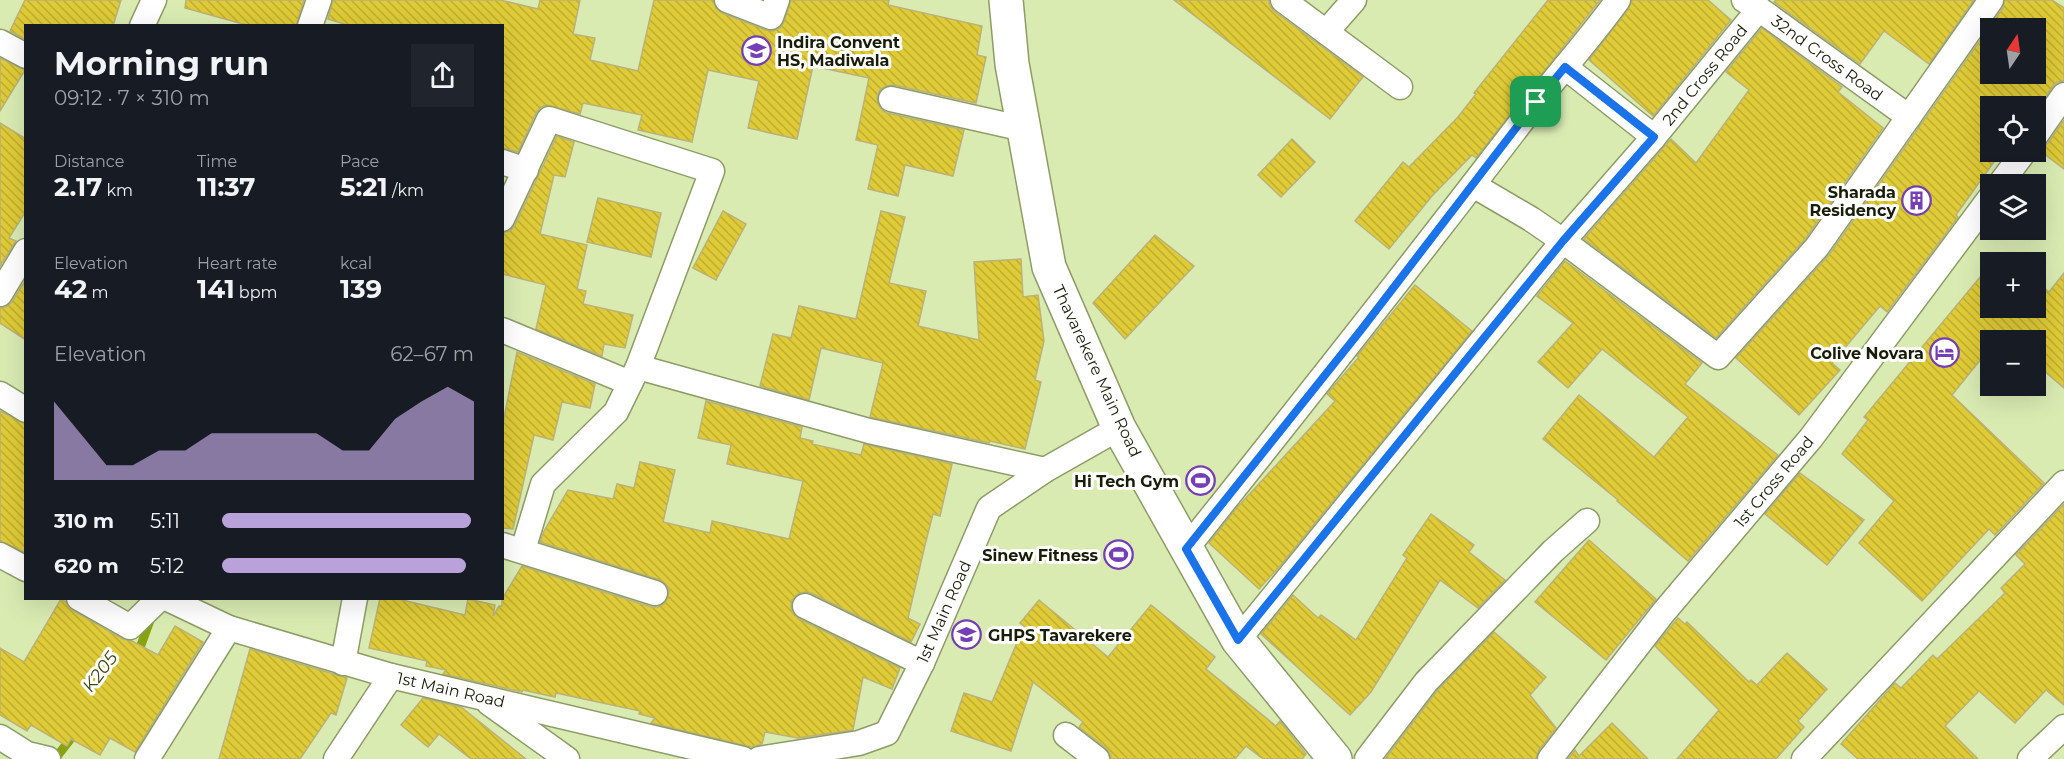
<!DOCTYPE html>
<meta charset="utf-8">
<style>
:root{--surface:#171b24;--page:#20242c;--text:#f1f3f6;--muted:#9ea1a6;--accent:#b9a2d9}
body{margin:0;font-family:Montserrat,sans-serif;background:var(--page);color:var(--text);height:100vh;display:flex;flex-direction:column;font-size:22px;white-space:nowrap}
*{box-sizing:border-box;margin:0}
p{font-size:20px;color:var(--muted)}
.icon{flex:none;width:33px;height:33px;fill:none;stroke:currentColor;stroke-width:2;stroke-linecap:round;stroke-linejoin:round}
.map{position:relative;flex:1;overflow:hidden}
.panel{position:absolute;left:24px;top:24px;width:480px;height:576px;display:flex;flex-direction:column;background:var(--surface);border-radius:0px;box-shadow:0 6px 24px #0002}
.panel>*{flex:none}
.needle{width:39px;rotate:13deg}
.fabs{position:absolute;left:1980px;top:18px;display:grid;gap:12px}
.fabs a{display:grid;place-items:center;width:66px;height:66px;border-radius:0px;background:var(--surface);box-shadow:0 6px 24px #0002;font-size:30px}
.pin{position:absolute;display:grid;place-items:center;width:51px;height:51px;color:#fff;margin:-26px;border-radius:12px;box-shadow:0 3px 9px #0006}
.round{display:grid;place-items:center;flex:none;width:63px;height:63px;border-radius:0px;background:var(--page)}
.summary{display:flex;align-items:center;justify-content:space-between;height:102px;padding:0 30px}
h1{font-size:33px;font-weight:700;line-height:45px}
.metrics{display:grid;grid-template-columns:repeat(3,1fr);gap:9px;height:102px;padding:6px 30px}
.metrics div{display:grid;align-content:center}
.metrics b{font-size:26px;font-weight:700}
.metrics small{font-size:16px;font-weight:400}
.metrics p{font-size:16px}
.chart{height:168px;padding:12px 30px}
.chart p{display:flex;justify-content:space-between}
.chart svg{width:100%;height:108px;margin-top:6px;fill:var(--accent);opacity:.7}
ul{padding:0 30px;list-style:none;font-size:20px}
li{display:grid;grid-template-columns:96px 72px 1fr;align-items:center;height:45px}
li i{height:15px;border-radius:8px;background:var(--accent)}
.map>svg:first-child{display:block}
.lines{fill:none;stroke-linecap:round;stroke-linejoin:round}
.stream{stroke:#87a30d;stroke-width:9}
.building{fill:url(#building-back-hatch);stroke:#bab279;stroke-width:1.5;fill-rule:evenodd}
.minor-casing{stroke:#8d9c67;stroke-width:27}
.secondary-casing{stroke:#8d9c67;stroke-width:36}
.minor{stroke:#fff;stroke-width:24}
.secondary{stroke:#fff;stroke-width:33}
.route-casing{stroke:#fff;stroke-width:12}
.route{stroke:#1a73e8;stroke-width:8}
.labels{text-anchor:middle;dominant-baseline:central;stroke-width:6;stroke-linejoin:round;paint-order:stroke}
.poi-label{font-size:16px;font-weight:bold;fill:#181d08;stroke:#fff;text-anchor:end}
.street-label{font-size:16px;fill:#181d08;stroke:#fff}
.water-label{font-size:18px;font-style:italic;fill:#3c4815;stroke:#fff}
</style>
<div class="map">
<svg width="2064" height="759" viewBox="0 0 2064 759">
<defs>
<pattern id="building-back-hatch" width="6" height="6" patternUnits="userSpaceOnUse" patternTransform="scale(1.5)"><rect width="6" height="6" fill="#dfcb37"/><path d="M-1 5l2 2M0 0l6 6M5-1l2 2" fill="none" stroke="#bfae2f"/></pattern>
</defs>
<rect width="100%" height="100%" fill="#daebb2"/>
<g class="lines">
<g class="stream">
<polyline points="134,654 141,645 152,615"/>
<polyline points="55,759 72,737"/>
</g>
</g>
<g class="building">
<polygon points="25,0 121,0 113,26 26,26 26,40 10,31"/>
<polygon points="186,0 304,0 296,26 250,26 185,8"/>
<polygon points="333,0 500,0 538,9 540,0 580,0 573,34 595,38 590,60 638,71 654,0 713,0 716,8 722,13 766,30 773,31 780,28 784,22 791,0 889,0 888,5 982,26 977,55 986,57 976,103 894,85 886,86 880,90 877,96 878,104 882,110 887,113 964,130 953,176 905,165 898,196 868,189 878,145 856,140 869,78 813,66 797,139 748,128 759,81 708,70 692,142 638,130 642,115 583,103 580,114 547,105 541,107 536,113 518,152 502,148 502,26 350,26 328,19"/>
<polygon points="1174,0 1269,0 1270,6 1274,11 1363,77 1330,119"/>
<polygon points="1548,0 1600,0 1476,158 1472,155 1432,196 1389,249 1355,221 1403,162 1409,167 1458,117 1476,94 1474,93"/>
<polygon points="1632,0 1708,0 1731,20 1653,116 1589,60 1629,8"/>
<polygon points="1776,0 1974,0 1929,64 1884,31 1860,64 1774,2"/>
<path d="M2005,0H2052L2064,8V81L2057,82L2053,86L2036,111V106H1990V152H2001L1956,215L1958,217L1887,312L1880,306L1832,363L1840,370L1799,415L1736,358L1829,255L2003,8ZM1990,28H2036V74H1990Z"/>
<polygon points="1762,28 1842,87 1838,92 1883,128 1806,238 1716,338 1584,239 1671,139 1696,163 1749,90 1726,72"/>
<polygon points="0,58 25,70 0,111"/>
<polygon points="2064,120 2064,169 2038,149 2048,143"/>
<polygon points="0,123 26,139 26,211 9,238 16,241 0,266"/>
<polygon points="557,136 574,142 565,177 554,175 540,234 587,245 577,289 586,291 583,304 633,315 625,348 604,344 602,356 536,329 546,285 502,274 502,233 510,231 515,225"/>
<polygon points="1292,139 1315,162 1281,197 1258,175"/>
<polygon points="598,198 661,213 651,257 587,242"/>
<polygon points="723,211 746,224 716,280 693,268"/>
<polygon points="881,211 905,217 889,283 926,291 918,326 979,340 974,262 1021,259 1023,297 1038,295 1044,341 1035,380 1041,382 1025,449 990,441 989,443 870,417 883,363 821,348 809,400 760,386 773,334 791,338 799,306 856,319"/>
<polygon points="1155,235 1194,266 1125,339 1093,303"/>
<polygon points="1565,261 1702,363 1685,384 1778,455 1688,561 1617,501 1618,500 1543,439 1579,395 1654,457 1688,417 1602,349 1568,388 1538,362 1573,323 1537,296"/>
<polygon points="1990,265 1990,308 2036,308 2036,281 2049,292 2064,273 2064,388 2036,364 2036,340 1990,340 1990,348 1952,395 2044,483 1995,535 1989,529 1922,601 1859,543 1894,501 1842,454 1868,420 1864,417"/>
<polygon points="26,279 26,340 0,323 0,308 6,307 12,302"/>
<polygon points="1415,285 1472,331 1280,566 1259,589 1209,543 1234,511 1335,401 1327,394 1359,357 1357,356"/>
<polygon points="517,352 595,384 590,408 562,402 553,440 534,435 513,529 502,528 503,423"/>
<polygon points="706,401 802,427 800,438 813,441 812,444 861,455 864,444 952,464 940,516 933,514 925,545 908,618 920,624 911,642 811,593 805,592 798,594 792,600 791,606 793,613 799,619 900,668 892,689 863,677 853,730 798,738 765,732 762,744 751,747 651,723 655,718 639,714 640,711 556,693 555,697 523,690 522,692 443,674 446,670 426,666 427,661 369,648 380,598 394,598 465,615 468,599 495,605 493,616 499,606 502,606 502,599 522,566 651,607 658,607 664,604 668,598 669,590 666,584 660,580 540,542 544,531 568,490 613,499 617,484 634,488 640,462 675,470 663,522 710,533 712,521 789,539 803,481 727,464 731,445 698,438"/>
<polygon points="0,411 26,424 26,553 0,541"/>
<polygon points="1800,473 1864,520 1827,565 1765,514"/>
<polygon points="2064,504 2064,705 2046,690 2015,723 1979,691 1945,726 1978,759 1858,759 1841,744 1895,683 1901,688 1933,655 1937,659 2005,593 2001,588 2025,564 2016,555"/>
<polygon points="1431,514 1474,545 1469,552 1505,580 1478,608 1440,580 1371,692 1350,715 1261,634 1293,595 1318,618 1321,615 1356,640 1407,558 1403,555"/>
<polygon points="1589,540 1656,599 1606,660 1535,602"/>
<polygon points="61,599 66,602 72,610 123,639 132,641 158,655 175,626 203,642 135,752 110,738 100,755 71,739 67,746 31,725 27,731 0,715 0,648 24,662"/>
<polygon points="1039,600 1108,657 1151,605 1215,657 1206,669 1276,726 1280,721 1306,754 1302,759 1263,759 1246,746 1235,759 1111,759 1110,753 1106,748 1079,727 1083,722 1033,682 1011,751 951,731 964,693 992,702 1024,626 1020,623"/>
<polygon points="1678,618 1685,624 1687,622 1749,682 1751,680 1757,685 1787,653 1827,689 1798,721 1804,727 1776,759 1677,759 1719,710 1655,646"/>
<polygon points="1494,632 1546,677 1530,695 1556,728 1539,750 1536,759 1385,759 1437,691"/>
<polygon points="250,649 347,678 336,715 331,713 300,759 219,759"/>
<polygon points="423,698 461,707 526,759 471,759 439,734 428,747 401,725"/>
<polygon points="1612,723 1648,759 1568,759 1575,750 1579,756"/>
</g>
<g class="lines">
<defs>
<g id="minor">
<polyline points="727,0 771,17 777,0"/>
<polyline points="1283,0 1400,87"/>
<polyline points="1744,0 1759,9 1909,117"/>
<polyline points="142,26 154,0"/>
<polyline points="310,26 319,0"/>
<polyline points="1326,32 1354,0"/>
<polyline points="0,42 26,56"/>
<polyline points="1565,67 1654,137"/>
<polyline points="891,99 1024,129"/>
<polyline points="2036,135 2064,95"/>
<polyline points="502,162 526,170"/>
<polyline points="2000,184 2024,152"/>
<polyline points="1473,185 1531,219 1563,241 1718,357 1817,247 1991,0"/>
<polyline points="502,219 549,119 712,171 638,367 616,412 543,484 523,550"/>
<polyline points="0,294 26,251"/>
<polyline points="502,330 630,383"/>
<polyline points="638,367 869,431 1045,470"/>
<polyline points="0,394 26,410"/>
<polyline points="502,545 655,593"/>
<path d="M1186,549C1301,405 1416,260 1528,113C1557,75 1590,39 1618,0"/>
<polyline points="0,555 26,569"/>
<polyline points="79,598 130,627 160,598"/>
<polyline points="166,598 229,628 391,676 743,759"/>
<polyline points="805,606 922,663"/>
<polyline points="1238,640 1563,241 1654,137 1759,9"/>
<polyline points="343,663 355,598"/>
<polyline points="489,703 567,759"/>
<polyline points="1066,735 1097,759"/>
<polyline points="0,737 27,754 48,759"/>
<polyline points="147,759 229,628"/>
<polyline points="336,759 391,676"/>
<polyline points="759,759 859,743 887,733 922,663 989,508 1045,470 1119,428"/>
<polyline points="1367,759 1426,682 1553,551 1587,521"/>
<polyline points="1550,759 1663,613 1811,438 1990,198"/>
<polyline points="1804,759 2064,483"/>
<polyline points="2030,759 2064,727"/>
</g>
<polyline id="secondary" points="1006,0 1012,64 1049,267 1119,428 1238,640 1335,759"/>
</defs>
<use href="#minor" class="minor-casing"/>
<use href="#secondary" class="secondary-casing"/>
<use href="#minor" class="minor"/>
<use href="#secondary" class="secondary"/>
</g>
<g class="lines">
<defs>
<polygon id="route" points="1565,67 1654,137 1563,241 1238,640 1186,549 1361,330 1536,102"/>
</defs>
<use href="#route" class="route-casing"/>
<use href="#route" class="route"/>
</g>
<defs>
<symbol id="school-ring" viewBox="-11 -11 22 22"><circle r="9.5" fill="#fff" stroke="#753eb5" stroke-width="1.5"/><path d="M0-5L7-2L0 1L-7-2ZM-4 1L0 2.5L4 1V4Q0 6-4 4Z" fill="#753eb5"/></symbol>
<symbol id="building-ring" viewBox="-11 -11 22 22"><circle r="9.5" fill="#fff" stroke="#753eb5" stroke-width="1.5"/><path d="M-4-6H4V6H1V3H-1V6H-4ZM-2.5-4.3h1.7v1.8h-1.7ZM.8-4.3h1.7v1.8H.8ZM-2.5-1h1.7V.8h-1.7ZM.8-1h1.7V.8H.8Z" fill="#753eb5"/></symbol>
<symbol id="hotel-ring" viewBox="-11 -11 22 22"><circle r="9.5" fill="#fff" stroke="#753eb5" stroke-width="1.5"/><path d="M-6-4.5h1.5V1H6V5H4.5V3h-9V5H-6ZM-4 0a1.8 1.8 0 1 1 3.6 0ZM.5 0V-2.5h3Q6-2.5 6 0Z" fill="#753eb5"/></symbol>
<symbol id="stadium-ring" viewBox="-11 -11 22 22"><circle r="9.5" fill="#fff" stroke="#753eb5" stroke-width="1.5"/><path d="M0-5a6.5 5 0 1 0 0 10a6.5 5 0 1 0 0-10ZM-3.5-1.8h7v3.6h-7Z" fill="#753eb5"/></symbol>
</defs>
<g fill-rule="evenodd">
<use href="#school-ring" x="740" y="34" width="33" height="33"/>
<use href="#building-ring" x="1900" y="184" width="33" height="33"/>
<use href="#hotel-ring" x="1928" y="336" width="33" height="33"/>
<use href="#stadium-ring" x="1184" y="464" width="33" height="33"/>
<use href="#stadium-ring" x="1102" y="538" width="33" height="33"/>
<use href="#school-ring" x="950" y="618" width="33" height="33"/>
</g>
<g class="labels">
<g class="poi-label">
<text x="777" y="42" text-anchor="start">Indira Convent<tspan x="777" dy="18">HS, Madiwala</tspan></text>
<text x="1896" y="192">Sharada<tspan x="1896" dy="18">Residency</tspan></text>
<text x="1924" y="353">Colive Novara</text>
<text x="1179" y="481">Hi Tech Gym</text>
<text x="1098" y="555">Sinew Fitness</text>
<text x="988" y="635" text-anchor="start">GHPS Tavarekere</text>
</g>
<g class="street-label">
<text transform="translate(1827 58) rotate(36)">32nd Cross Road</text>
<text transform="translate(1705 75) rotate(-51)">2nd Cross Road</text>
<text transform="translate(1097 371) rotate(65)">Thavarekere Main Road</text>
<text transform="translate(1774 482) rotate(-50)">1st Cross Road</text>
<text transform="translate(944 612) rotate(-66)">1st Main Road</text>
<text transform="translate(451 690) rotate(13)">1st Main Road</text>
</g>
<g class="water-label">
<text transform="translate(100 672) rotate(-53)">K205</text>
</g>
</g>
</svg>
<div class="fabs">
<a><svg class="needle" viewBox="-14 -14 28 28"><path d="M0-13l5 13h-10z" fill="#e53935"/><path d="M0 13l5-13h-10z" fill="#9ea1a6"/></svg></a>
<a><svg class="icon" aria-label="locate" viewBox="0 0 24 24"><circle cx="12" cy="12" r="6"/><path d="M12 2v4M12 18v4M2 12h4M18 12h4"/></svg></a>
<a><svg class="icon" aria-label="layers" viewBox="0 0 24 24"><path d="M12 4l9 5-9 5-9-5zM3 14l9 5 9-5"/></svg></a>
<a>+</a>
<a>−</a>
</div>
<div class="pin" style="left:1536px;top:102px;background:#1e9e55"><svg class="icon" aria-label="arrive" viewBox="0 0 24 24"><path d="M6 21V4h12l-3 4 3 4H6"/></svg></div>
<section class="panel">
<div class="summary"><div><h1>Morning run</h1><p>09:12 · 7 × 310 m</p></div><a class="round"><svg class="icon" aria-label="share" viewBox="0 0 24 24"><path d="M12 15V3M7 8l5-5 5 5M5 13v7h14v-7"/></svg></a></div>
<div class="metrics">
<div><p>Distance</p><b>2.17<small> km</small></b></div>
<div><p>Time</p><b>11:37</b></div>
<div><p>Pace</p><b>5:21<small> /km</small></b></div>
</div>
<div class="metrics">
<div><p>Elevation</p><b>42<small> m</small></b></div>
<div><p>Heart rate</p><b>141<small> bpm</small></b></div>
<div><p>kcal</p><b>139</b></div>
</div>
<div class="chart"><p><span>Elevation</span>62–67 m</p>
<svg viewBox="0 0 160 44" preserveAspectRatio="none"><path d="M0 44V12L10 25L20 38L30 38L40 32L50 32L60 25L70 25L80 25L90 25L100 25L110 32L120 32L130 19L140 12L150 6L160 12V44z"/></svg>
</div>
<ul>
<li><b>310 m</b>5:11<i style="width:99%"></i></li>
<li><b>620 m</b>5:12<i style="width:97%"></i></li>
</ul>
</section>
</div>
